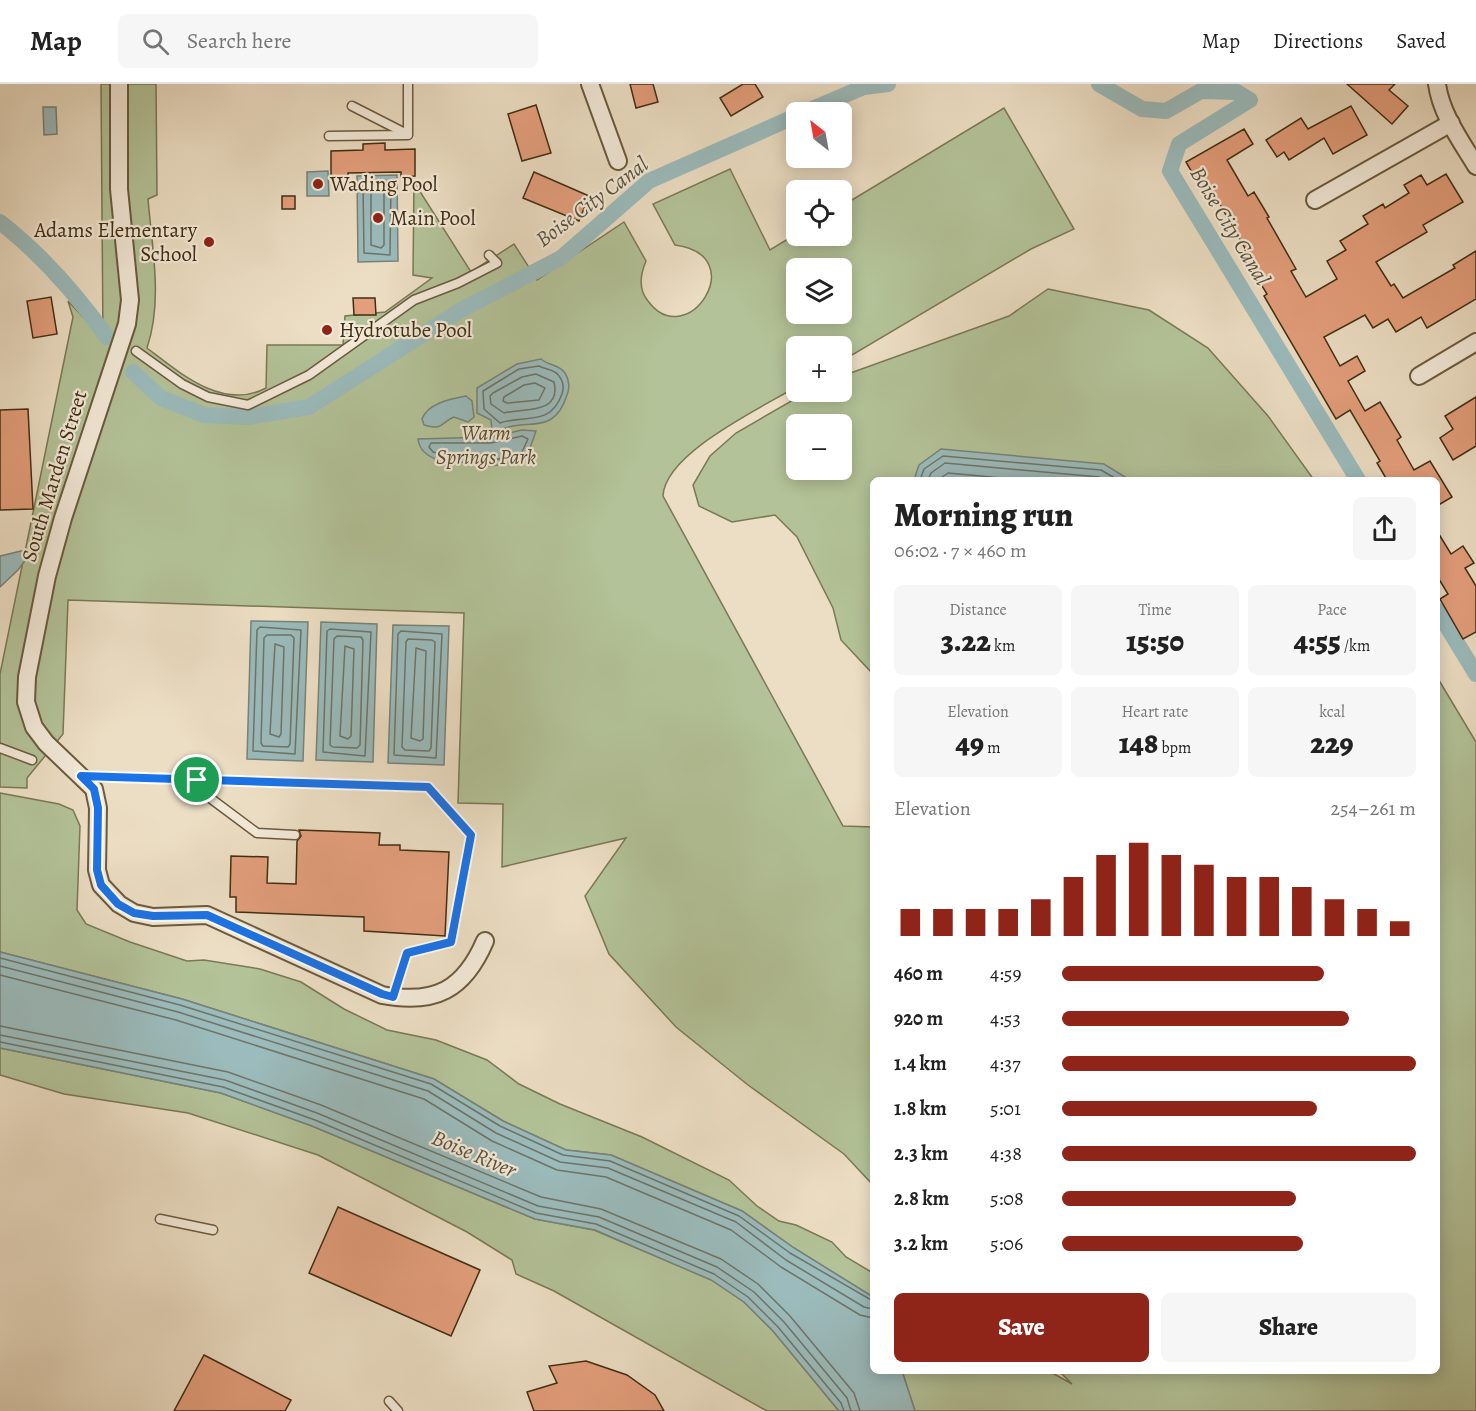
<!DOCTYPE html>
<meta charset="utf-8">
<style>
:root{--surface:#fff;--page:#f6f6f6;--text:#222;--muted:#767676;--line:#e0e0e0;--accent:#8f2418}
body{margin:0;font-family:Alegreya,serif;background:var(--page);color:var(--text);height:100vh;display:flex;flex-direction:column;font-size:22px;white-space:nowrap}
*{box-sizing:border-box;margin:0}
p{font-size:20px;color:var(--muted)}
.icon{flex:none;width:33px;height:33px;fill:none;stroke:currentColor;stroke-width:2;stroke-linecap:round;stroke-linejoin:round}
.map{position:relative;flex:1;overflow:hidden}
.details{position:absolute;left:870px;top:393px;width:570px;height:897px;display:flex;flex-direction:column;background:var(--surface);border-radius:9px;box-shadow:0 3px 15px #0003}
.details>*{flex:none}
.needle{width:39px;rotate:329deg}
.tools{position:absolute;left:786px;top:18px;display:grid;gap:12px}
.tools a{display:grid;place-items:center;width:66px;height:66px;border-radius:9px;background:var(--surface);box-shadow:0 3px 15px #0003;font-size:30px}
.pin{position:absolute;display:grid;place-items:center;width:51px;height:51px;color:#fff;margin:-26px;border:3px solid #fff;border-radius:50%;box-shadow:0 2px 6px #0007}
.round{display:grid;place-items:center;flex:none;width:63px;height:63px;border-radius:9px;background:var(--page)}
.headline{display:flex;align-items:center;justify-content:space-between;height:102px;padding:0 24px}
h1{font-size:33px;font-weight:800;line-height:45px}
.stats{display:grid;grid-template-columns:repeat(3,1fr);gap:9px;height:102px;padding:6px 24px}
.stats div{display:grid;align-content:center;border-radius:9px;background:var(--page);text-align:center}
.stats b{font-size:30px;font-weight:800}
.stats small{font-size:16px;font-weight:400}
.stats p{font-size:16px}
.chart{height:168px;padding:12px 24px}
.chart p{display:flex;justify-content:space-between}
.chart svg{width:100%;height:108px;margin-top:6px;stroke:var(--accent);stroke-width:6}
.cta{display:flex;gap:12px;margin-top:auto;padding:12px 24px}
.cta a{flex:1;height:69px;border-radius:9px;background:var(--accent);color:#fff;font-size:24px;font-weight:800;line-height:69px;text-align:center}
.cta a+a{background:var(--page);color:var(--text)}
ul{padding:0 24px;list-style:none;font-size:20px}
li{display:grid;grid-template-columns:96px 72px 1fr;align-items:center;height:45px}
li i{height:15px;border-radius:8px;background:var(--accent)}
header{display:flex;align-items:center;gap:36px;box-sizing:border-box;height:84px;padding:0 30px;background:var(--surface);border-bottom:2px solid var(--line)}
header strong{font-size:28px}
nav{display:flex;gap:33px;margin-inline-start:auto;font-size:21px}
.search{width:420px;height:54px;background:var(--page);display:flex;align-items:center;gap:15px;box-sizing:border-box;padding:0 21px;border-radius:9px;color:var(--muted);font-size:22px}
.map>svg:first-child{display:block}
.green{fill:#b3c298;stroke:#7a7855;stroke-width:1.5;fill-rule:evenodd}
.water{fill:#9bbbbc;stroke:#778378;stroke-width:1.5}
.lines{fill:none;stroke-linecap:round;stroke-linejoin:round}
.shore{stroke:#6e7467;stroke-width:1.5}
.canal{stroke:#9bbbbc;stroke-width:16}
.building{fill:#e39e7b;stroke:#412e12;stroke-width:1.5}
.service-casing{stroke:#6c5a3e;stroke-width:11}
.minor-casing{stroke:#6c5a3e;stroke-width:20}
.service{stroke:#f3ead9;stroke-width:8}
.minor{stroke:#f3ead9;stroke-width:16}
.route-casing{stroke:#fff;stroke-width:12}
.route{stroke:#1a73e8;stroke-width:8}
.poi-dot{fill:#8f2418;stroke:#f3ead9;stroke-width:2}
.labels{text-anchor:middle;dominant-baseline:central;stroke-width:4.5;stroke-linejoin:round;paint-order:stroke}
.poi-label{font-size:21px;fill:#412e12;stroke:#f3ead9;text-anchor:start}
.park-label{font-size:21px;font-style:italic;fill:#584c2d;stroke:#f3ead9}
.street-label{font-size:21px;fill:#412e12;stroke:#f3ead9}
.water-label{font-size:22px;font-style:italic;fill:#58513c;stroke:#f3ead9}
</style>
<header>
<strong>Map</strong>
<div class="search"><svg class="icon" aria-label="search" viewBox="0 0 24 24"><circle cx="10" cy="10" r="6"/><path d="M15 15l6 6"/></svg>Search here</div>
<nav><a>Map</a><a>Directions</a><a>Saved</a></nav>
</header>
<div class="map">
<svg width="1476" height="1327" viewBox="0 0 1476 1327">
<rect width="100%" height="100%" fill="#ecdec4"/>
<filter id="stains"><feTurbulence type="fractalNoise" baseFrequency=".00333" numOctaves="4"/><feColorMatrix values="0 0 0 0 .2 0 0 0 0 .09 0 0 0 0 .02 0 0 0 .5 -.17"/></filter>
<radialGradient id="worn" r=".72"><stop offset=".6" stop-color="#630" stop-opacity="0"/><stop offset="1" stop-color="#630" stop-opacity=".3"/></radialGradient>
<g class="green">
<path d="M101,0H156L157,111L148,115C152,164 163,216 147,264C180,289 223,327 266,304L267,261H343L345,232L385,228L432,194L413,191L414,98L471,188L514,160L537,196L624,138L646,177C640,191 638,205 648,217C687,270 753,171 675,161L653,120L730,85L770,166L796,150L842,152V122L1004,24L1074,145L1031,165L842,277V262H796V303C761,324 665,369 663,412L843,742L873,743V1101L844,1070L748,1001L676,943L609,870L585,812L626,754L502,783L503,720L458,719L464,529L68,516L63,650L27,694V704L0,703V590L73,233L68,217L103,254ZM796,184H842V230H796Z"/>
<path d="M1048,205L1149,226L1208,264L1268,332L1314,396H873V590L841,556L833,524L797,453L775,431L732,438L699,422L693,401L710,372L736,349L807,308H842V292L1009,232ZM796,340H842V386H796Z"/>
<polygon points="1437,593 1476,658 1476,1327 915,1327 902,1287 1049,1287 1072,1300 1059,1287 1437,1287"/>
<polygon points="0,709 59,720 73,726 80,742 77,826 86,840 130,858 187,877 204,876 260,885 301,898 344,925 387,946 436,956 487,976 519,1000 560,1020 642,1053 729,1096 757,1122 779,1137 796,1141 832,1158 846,1173 873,1189 873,1213 794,1164 742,1127 611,1071 566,1066 503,1037 434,995 182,915 0,868"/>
<polygon points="0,964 221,1009 312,1042 535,1135 594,1146 712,1196 744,1218 773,1247 839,1327 767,1327 554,1207 516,1190 512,1176 467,1148 318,1071 188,1029 64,1010 0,991"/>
</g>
<g class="water">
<polygon points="43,23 56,23 57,50 44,51"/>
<polygon points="328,87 329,112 307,112 307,88"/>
<polygon points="397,91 398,177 358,178 357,92"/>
<path d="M541,275C549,282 559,280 565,289C569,295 570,304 567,311C553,356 523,330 496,349L492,347L491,336L477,329V304L517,280Z"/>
<path d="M466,312L472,317L474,333L468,338L454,333C441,338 444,347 424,341L422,335C428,319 451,315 466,312Z"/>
<path d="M522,346L536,347L527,373C513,379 483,387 472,377C453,381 421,378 418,355L491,353Z"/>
<polygon points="941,365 1104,380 1130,396 914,396 919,381"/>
<polygon points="25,466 30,470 18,486 0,503 0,472"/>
<polygon points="251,537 308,538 303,677 247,675"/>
<polygon points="321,538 377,540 373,678 316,676"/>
<polygon points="393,541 449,542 444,681 388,679"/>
<polygon points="0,868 182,915 434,995 503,1037 566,1066 611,1071 742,1127 794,1164 873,1213 873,1287 902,1287 915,1327 839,1327 773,1247 744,1218 711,1196 595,1146 535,1135 312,1042 221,1009 0,964"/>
</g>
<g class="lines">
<g class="shore">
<polygon points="366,98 391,99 390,171 364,169 363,101"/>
<polygon points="374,105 384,108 384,161 381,164 371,161 371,108"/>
<path d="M539,282C546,286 555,285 559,292C563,297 564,304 562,310C550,343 526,330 500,339L484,325L483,307L519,285Z"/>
<path d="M536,290L554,298C562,331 522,324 504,329L491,320L490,312L493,309L522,293Z"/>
<polygon points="535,299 545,304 539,316 507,319 503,317 504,313 524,301"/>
<polygon points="522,352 528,355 522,368 492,377 472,371 444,371 433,368 429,363 431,359 491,359"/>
<polyline points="920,396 924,385 943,372 1101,386 1118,396"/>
<polyline points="928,396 931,389 945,379 1099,393 1104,396"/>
<polyline points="938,396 948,389 1024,396"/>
<polygon points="260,543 301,546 295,670 253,667 257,546"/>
<polygon points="330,545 371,548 365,672 323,668 327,547"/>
<polygon points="401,547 442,550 436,674 394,671 398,550"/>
<polygon points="267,551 291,551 294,554 290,660 288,663 263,662 261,659 264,554"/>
<polygon points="337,552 361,553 363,556 360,661 357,664 333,663 330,661 334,555"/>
<polygon points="408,555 432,556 435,558 431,664 429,667 405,666 402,663 406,558"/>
<polygon points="275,560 284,563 281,650 279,653 270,650"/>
<polygon points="345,562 354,565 351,652 348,655 340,652"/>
<polygon points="416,564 426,567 423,655 420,657 411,654"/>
<polyline points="0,874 180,921 431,1000 500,1042 563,1071 610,1077 739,1132 790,1169 873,1217"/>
<polyline points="0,882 178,928 428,1007 496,1049 560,1078 608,1084 736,1138 786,1176 864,1223 873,1225"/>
<polyline points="0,891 176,936 424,1015 492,1057 557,1086 606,1093 731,1146 781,1183 860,1231 873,1234"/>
<polyline points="0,942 228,988 321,1021 541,1113 601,1125 721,1175 758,1200 790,1232 854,1309 860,1327"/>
<polyline points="0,951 225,996 317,1029 538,1122 599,1133 717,1183 754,1208 784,1238 847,1314 851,1327"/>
<polyline points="0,958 223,1003 315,1036 536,1129 596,1140 714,1190 748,1213 778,1243 841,1319 844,1327"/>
</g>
<g class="canal">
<polyline points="1099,0 1142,25 1166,27 1201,7 1237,8 1250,16 1179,60 1170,87 1358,396"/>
<polyline points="805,28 864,3 888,0"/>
<path d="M0,138C41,170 77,211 107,253"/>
<polyline points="133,288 161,314 204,331 248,333 309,323 461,226 561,174 649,97 796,32"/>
<polyline points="1437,526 1476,590"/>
</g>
</g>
<g class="building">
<polygon points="630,0 653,0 658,18 636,24"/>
<polygon points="743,0 755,0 763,13 731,32 720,14"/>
<polygon points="1347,0 1395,0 1389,6 1408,22 1392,40"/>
<polygon points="536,21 551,69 522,77 508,30"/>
<polygon points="1351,22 1367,51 1333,70 1324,54 1289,76 1284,68 1277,73 1266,56 1301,34 1308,45"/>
<polygon points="1244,45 1253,60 1227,76 1248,112 1254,108 1269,133 1267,134 1296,185 1291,187 1306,213 1337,195 1327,177 1346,166 1340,157 1368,140 1363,132 1383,120 1385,124 1409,109 1404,101 1421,91 1427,101 1446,90 1463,118 1423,141 1427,148 1376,178 1391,202 1394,200 1403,214 1455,184 1453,181 1476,167 1476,215 1427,244 1421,233 1396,248 1388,235 1373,244 1365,231 1324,253 1340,282 1357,272 1365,287 1348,297 1365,327 1380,318 1401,353 1397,356 1414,386 1430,377 1452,413 1437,422 1437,396 1387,396 1377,379 1380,377 1350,326 1336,335 1264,212 1267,210 1242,169 1246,166 1215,112 1208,116 1186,78"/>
<polygon points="385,59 385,66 415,65 415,92 401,93 401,88 348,89 348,93 331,94 331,67 363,66 363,60"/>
<polygon points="534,88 589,112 579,137 523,114"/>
<rect x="282" y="112" width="13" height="13"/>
<polygon points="51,213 57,250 33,254 27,217"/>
<polygon points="353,214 375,214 376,231 354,231"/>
<polygon points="1476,313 1476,362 1453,376 1440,354 1453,345 1445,332"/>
<polygon points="28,325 33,425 0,426 0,326"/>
<polygon points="1437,447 1451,470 1463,462 1474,479 1465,484 1476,502 1476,548 1463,555 1440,515 1448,510 1437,492"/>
<polygon points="299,746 380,749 379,761 400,761 400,766 449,768 445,852 364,847 364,833 236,828 236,813 230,813 231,772 268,773 267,799 296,800 297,757 301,752"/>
<polygon points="338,1123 480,1186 451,1252 309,1189"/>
<polygon points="204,1271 291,1316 285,1327 174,1327"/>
<polygon points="586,1277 627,1291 655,1311 664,1327 534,1327 527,1308 557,1299 549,1282"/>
</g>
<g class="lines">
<defs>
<g id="service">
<polyline points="352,22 405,49"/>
<polyline points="329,52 408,51 408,0"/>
<polyline points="136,267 182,300 208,313 248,321 309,291 414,216 458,199 497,179 489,171"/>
<polyline points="0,664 32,676"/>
<polyline points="81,692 428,703 471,751 451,858 407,869 393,913"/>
<polyline points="197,695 198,705 257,749 295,751"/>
<polyline points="160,1135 213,1146"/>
<polyline points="389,1317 398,1327"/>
</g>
<g id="minor">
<path d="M119,0V105L130,216L127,240L63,434L47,492L27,593L26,618L34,643L46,659L94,705L98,724L97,786L101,801L119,820L134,829L153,833L207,831L382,911C435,921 464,906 485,857"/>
<polyline points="590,0 618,77"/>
<path d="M1437,0C1441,30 1461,57 1476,82"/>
<polyline points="1315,116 1451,39"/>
<polyline points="1419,292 1476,258"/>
</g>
</defs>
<use href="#service" class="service-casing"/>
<use href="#minor" class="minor-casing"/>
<use href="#service" class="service"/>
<use href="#minor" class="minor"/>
</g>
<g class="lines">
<defs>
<polygon id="route" points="81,692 428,703 471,751 451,858 407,869 393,913 382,910 207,831 153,832 134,829 118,820 101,801 97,786 98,724 94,705"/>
</defs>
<use href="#route" class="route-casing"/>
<use href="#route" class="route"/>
</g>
<g class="poi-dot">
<circle cx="318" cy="100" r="6"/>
<circle cx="378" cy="134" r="6"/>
<circle cx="209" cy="158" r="6"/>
<circle cx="327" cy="246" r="6"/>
</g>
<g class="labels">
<g class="poi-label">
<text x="330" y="100">Wading Pool</text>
<text x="390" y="134">Main Pool</text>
<text x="197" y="146" text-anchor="end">Adams Elementary<tspan x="197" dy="24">School</tspan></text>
<text x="339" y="246">Hydrotube Pool</text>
</g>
<g class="park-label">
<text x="486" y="349">Warm<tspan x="486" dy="24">Springs Park</tspan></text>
</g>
<g class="street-label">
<text transform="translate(54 392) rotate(-73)">South Marden Street</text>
</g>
<g class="water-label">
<text transform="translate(592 118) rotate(-37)">Boise City Canal</text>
<text transform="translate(1230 142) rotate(59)">Boise City Canal</text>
<text transform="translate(474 1070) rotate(23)">Boise River</text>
</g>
</g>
<rect width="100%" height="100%" filter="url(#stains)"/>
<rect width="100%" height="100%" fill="url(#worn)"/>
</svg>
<div class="tools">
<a><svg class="needle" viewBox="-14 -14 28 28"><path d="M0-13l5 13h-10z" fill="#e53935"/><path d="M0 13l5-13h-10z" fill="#767676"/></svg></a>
<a><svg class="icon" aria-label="locate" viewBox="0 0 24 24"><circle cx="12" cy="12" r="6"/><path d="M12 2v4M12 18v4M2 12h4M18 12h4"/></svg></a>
<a><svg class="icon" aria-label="layers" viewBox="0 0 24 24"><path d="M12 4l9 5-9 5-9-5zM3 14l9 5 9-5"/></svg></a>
<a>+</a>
<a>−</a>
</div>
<div class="pin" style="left:197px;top:696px;background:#1e9e55"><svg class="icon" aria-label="arrive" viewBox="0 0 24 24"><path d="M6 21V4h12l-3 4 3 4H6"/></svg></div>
<section class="details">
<div class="headline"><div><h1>Morning run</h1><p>06:02 · 7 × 460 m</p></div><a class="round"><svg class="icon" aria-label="share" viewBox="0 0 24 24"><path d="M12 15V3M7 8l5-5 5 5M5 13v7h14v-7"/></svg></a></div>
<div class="stats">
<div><p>Distance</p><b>3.22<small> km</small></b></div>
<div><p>Time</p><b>15:50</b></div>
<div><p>Pace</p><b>4:55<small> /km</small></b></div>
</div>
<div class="stats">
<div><p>Elevation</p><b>49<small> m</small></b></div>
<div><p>Heart rate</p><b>148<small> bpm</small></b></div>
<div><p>kcal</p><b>229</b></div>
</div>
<div class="chart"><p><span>Elevation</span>254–261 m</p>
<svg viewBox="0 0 160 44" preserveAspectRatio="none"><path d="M5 44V33M15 44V33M25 44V33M35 44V33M45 44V29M55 44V20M65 44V11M75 44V6M85 44V11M95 44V15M105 44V20M115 44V20M125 44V24M135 44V29M145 44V33M155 44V38"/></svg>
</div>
<ul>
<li><b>460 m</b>4:59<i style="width:74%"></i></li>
<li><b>920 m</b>4:53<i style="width:81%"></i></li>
<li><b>1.4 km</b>4:37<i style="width:100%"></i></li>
<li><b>1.8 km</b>5:01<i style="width:72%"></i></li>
<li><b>2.3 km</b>4:38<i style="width:100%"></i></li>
<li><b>2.8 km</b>5:08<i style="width:66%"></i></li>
<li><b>3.2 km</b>5:06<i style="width:68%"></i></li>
</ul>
<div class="cta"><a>Save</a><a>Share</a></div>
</section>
</div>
